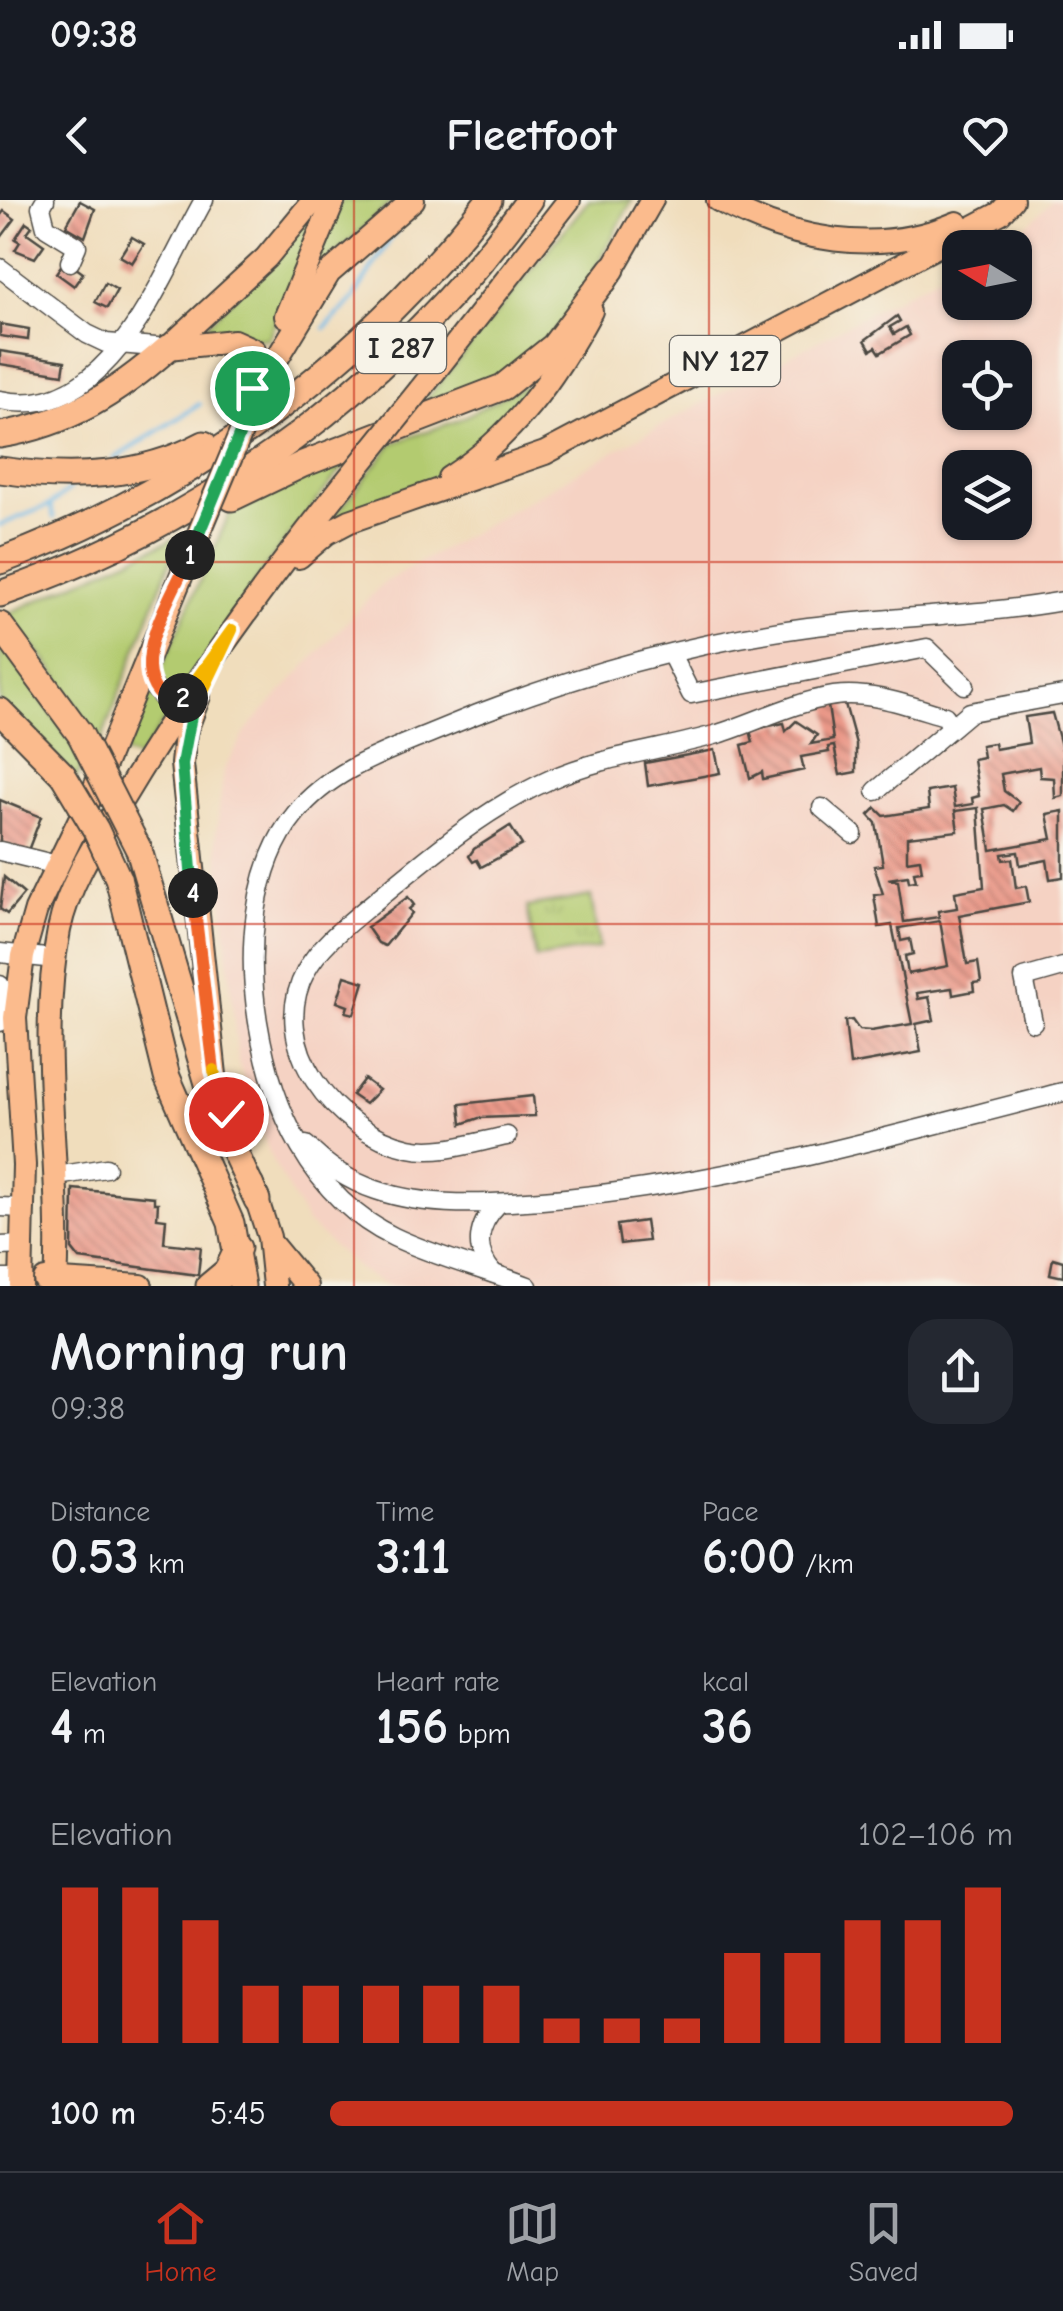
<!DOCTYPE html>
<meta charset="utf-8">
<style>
:root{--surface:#171b24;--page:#242831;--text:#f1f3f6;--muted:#9ea1a6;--line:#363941;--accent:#c8321e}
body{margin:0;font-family:"Comic Neue",sans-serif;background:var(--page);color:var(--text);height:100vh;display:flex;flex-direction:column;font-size:38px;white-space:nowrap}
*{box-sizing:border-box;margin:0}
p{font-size:32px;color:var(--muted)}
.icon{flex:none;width:55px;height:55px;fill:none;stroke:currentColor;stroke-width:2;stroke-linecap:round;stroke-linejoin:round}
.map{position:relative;height:1086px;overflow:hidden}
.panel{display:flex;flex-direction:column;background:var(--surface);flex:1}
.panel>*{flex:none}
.needle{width:65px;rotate:280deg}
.fabs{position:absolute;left:942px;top:30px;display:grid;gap:20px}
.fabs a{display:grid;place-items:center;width:90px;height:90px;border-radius:20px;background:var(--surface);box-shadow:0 2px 8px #0004;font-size:50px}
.pin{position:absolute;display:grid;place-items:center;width:85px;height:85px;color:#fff;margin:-42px;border:5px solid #fff;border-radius:50%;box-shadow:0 2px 10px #0007}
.km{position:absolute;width:50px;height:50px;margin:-25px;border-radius:50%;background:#222;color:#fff;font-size:28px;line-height:50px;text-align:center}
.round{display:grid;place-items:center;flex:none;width:105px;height:105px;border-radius:30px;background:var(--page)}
.head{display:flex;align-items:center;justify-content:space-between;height:170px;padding:0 50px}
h1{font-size:55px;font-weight:700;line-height:75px}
.figures{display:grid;grid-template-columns:repeat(3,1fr);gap:15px;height:170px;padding:10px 50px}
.figures div{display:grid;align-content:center}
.figures b{font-size:50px;font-weight:700}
.figures small{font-size:28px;font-weight:400}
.figures p{font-size:28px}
.chart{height:280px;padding:20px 50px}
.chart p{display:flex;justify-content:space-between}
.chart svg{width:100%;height:180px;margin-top:10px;stroke:var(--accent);stroke-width:6}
ul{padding:0 50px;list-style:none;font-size:32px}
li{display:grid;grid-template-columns:160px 120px 1fr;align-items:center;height:75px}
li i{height:25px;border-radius:12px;background:var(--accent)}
.status{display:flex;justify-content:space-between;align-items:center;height:70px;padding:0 50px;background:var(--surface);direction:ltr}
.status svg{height:28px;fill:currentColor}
header{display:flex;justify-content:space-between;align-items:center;height:130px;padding:0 50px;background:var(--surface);font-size:45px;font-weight:700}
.tab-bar{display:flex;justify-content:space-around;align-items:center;height:140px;border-top:2px solid var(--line);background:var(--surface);font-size:28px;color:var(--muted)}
.tab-bar a{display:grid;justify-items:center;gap:5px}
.tab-bar .current{color:var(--accent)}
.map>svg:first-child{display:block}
.built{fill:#f5d2c3;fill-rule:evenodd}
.green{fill:#b3cb70;stroke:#6f7b4e;stroke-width:2.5}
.park{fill:url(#park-tufts);stroke:#6f7b4e;stroke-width:2.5}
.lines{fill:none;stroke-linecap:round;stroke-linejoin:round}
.stream{stroke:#6eb9e7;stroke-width:4}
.building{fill:url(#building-back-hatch);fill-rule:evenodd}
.minor-casing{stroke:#494641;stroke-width:21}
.major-casing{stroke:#494641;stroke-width:26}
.highway-casing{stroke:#494641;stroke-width:29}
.minor{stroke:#fff;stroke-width:18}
.major{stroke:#fbbb8d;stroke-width:22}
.highway{stroke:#fbbb8d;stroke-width:25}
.major-bridge-casing{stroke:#494641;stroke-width:26;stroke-linecap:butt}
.highway-bridge-casing{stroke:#494641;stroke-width:29;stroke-linecap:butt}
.major-bridge{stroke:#fbbb8d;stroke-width:22}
.highway-bridge{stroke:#fbbb8d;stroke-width:25}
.split-1-casing{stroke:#fff;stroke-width:20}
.split-2-casing{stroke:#fff;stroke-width:20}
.split-3-casing{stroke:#fff;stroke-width:20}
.split-4-casing{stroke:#fff;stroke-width:20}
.split-5-casing{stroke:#fff;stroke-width:20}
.split-6-casing{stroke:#fff;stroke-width:20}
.split-1{stroke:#22a559;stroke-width:12}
.split-2{stroke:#f0652b;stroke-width:12}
.split-3{stroke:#f5b400;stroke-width:12}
.split-4{stroke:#22a559;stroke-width:12}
.split-5{stroke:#f0652b;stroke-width:12}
.split-6{stroke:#f5b400;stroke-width:12}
.grid{fill:none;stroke:#c8321e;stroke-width:2.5;stroke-opacity:0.55}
.labels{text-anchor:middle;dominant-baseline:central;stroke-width:10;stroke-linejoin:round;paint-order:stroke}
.shield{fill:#f7f3e8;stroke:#686764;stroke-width:2.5}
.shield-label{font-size:30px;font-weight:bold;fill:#2b2b2b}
</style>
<div class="status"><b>09:38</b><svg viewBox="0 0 49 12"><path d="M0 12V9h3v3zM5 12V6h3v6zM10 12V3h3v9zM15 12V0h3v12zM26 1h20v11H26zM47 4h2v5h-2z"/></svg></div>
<header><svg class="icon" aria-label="back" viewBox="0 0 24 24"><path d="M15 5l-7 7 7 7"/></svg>Fleetfoot<svg class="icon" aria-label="heart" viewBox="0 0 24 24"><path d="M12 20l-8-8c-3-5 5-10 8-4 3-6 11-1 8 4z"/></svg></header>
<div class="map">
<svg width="1063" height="1086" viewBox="0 0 1063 1086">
<defs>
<pattern id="park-tufts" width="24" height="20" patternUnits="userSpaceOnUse" patternTransform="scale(2.5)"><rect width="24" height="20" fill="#b3cb70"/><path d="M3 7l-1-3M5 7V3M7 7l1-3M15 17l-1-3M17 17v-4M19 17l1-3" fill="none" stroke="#9aae61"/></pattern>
<pattern id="building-back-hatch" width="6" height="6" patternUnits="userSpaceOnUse" patternTransform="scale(2.5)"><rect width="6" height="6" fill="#ea9888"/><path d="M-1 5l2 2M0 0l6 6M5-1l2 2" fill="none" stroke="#be7c6f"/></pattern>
</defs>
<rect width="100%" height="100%" fill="#f7f3e8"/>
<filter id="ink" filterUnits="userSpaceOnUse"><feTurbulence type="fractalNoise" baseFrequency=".01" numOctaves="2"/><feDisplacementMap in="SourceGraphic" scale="20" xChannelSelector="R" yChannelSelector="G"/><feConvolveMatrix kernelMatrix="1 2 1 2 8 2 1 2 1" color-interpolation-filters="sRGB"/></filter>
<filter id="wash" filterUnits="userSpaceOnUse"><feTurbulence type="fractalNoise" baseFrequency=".0048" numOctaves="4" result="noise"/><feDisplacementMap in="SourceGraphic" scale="40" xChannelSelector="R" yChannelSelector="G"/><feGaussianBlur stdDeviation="2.25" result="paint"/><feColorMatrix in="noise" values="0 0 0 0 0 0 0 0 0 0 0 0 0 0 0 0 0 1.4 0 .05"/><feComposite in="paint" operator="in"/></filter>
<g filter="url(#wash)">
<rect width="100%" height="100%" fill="#f0ddbc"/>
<path class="built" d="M1052,0H1063V1086H388L362,1072L307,1023L271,958L238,862L216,633L224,570L248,528L382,384L632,241L960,64V102H1015V48L988,47L1031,22ZM960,158H1015V212H960ZM960,268H1015V322H960Z"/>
<g class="green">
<polygon points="341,0 394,0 307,80"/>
<path d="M589,0H632C598,62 566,142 501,177C474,192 443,201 415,213Z"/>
<polygon points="319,8 323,9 268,139 196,137"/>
<polygon points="521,187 532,187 531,195 447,273 401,297 330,322 393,243 456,221"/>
<polygon points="351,257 266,366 139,559 124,553 232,308"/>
<polygon points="180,336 100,543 52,468 7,414"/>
<polygon points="0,442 85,559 76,579 0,502"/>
</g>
<polygon class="park" points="591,696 599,748 536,758 527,707"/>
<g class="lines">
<g class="stream">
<polyline points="325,128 352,100 398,27"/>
<polyline points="114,259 200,204"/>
<polyline points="50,305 54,318"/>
<polyline points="0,325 50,305 70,289"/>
</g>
</g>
<g id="blocks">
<g class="building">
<polygon points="80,1 95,9 85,37 66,26"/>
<polygon points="4,11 15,19 0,39 0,16"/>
<polygon points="26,22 32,26 27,33 44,45 35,58 15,50 20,42 15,39"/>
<polygon points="132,37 144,44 132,63 120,56"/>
<polygon points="65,60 83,73 74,86 56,73"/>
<polygon points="105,83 117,90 107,108 95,102"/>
<polygon points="897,116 900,121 890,127 894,134 906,127 910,135 880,153 876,147 871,150 865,140"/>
<polygon points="0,124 29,129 28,140 0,136"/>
<polygon points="0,151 65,161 63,174 0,164"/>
<polygon points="845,504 856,544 856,572 840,575 834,546 828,547 829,552 801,557 804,570 763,579 762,572 750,578 742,545 753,542 750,530 784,523 786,531 796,521 817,535 811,544 833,540 828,506"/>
<path d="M1052,513L1063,553V596L1055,598L1054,578L1040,577L1039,567L1001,574L1004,591L1019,602L1013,611L1004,605L984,609L991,650L1052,639L1047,614L1063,611V677L1050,679L1047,660L1020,665L1018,652L1002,654L1003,660L1012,659L1016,688L1026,686L1029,702L959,715L967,764L978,762L981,782L973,783L974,791L953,795L952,788L917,793L918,799L929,797L934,820L916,824L921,852L850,865L845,821L852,820L859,830L871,831L912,824L892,725L879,727L874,695L883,694L874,666L883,665L876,623L869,615L876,608L884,616L929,609L927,592L952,588L955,607L973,604L972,598L979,596L973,559L983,557L981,545L994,543L995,549L1029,543L1025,517ZM978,608L984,687L955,692L957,708L938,711L939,717L904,722L898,681L888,679L908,676L909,682L916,681L914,672L922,671L920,659L907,661V637L958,631L955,611ZM940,721L948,766L908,774L905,756L913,754L910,739L901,741L899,728Z"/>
<polygon points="715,550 720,573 648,586 645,563"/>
<polygon points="0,600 41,617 27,653 0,642"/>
<polygon points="510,626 522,645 481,667 477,660 473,662 469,656 474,649"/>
<polygon points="4,677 24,694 7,714 0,709"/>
<polygon points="408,697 414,705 409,709 412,713 385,746 378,743 367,727"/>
<polygon points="345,776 364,782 354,814 346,812 348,806 337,802"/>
<polygon points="364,879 379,890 365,904 352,895"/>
<polygon points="533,896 535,916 479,918 462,924 460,904"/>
<polygon points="73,989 154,997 154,1003 158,1003 157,1018 166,1019 164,1043 201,1047 198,1075 80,1059 72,1049"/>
<polygon points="645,1021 648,1041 620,1044 617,1025"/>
<polygon points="1053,1058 1063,1061 1063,1077 1050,1074"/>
</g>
</g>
</g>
<g filter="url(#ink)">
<use href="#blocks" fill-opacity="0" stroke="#494641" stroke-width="2.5"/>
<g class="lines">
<defs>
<g id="minor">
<polyline points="45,0 41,7 46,27 77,46 70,62"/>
<polyline points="0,68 87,134 106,143 168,148"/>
<path d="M0,200C109,224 160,77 204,0"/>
<polyline points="671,454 691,494 927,448 965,485"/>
<polyline points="145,461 147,479 162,497 186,498"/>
<polyline points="876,591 970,512 1063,495"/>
<polyline points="822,608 853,634"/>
<polyline points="0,651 57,665"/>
<polyline points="0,753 55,759"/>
<polyline points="0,785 0,822"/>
<polyline points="1033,822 1024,778 1063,767"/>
<path d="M507,936C476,942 440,955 409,948C335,932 266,844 306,771C322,741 356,718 381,696C433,653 487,608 549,580C602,556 663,550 718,534C756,522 794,502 834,496C871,491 910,506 945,516L952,527"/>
<path d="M306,945C325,965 349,981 376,990C428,1008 487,1004 542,1000C720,986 891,935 1063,892"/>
<polyline points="57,976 106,968"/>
<polyline points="0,1007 25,1008"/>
<polyline points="0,1046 24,1045"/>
<path d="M493,1073C473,1050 477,1025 498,1004"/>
<polyline points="0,1079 22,1079"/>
<path d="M528,1086C484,1069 436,1057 394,1037C311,997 272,909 258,822C247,755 251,667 296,613C330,571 383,553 431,533C551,482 679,444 808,427C893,416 978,416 1063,401"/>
</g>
<g id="major">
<path d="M718,0C792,41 877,57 957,23"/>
<polyline points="605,82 652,0"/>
<polyline points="286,116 334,0"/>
<polyline points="168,148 266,58 314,0"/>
<polyline points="168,148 234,141 254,150 255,177"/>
<polyline points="261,185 329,73 413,0"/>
<polyline points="420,190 569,0"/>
<path d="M449,278C515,235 554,179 591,111"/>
<polyline points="299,357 327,333 350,321 545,253 1000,13 1012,0"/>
<polyline points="199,496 185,533 182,564 215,875"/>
<polyline points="252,985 269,1037 274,1086"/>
<polyline points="273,1046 306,1086"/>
<polyline points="45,1080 141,1086"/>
<polyline points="21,1086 24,965 15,818 23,756 36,710 93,592 187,362"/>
<path d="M56,1086C63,967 36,847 59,730C68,684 98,639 122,600C189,488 264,384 345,283"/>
</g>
<g id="highway">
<path d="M0,235C68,224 117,193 168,148"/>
<path d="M0,270C71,280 140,278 204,244"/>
<polyline points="232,298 303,264 503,187 554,146 612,69"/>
<path d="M0,361C195,289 361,163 489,0"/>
<path d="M0,394C212,321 397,181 529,0"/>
<polyline points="0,425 80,534"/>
<polyline points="0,511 63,575"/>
<polyline points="139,650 217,914 257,1000"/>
<polyline points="118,678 167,877 231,1023 242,1086"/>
<polyline points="209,1086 227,1071 238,1048"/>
</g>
</defs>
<use href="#minor" class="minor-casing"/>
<use href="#major" class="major-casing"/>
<use href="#highway" class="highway-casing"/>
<use href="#minor" class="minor"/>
<use href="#major" class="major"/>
<use href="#highway" class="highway"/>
<defs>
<g id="major-bridge">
<polyline points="345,283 420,190"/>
<polyline points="187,362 261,185"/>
</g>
<g id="highway-bridge">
<polyline points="80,534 139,650"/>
<polyline points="63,575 96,630 118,678"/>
</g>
</defs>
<use href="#major-bridge" class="major-bridge-casing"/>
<use href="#highway-bridge" class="highway-bridge-casing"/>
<use href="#major-bridge" class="major-bridge"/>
<use href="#highway-bridge" class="highway-bridge"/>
</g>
</g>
<g class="lines" filter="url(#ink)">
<defs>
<polyline id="split-1" points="190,355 243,226 252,188"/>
<path id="split-2" d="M183,498L162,497C126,464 174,393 190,355"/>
<polyline id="split-3" points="183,498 232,430 191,516"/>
<polyline id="split-4" points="191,516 182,564 193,693"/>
<polyline id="split-5" points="193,693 214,870"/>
<polyline id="split-6" points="214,870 226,914"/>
</defs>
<use href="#split-1" class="split-1-casing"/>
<use href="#split-2" class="split-2-casing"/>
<use href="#split-3" class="split-3-casing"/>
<use href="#split-4" class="split-4-casing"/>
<use href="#split-5" class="split-5-casing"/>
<use href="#split-6" class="split-6-casing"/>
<use href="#split-1" class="split-1"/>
<use href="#split-2" class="split-2"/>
<use href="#split-3" class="split-3"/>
<use href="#split-4" class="split-4"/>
<use href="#split-5" class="split-5"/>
<use href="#split-6" class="split-6"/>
</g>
<path class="grid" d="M354,0V1086M709,0V1086M0,362H1063M0,724H1063"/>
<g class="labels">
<g class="shield">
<rect x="356" y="123" width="90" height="50" rx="8"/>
<rect x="670" y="136" width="110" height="50" rx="8"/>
</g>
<g class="shield-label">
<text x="401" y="148">I 287</text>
<text x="725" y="161">NY 127</text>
</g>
</g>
</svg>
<div class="fabs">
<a><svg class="needle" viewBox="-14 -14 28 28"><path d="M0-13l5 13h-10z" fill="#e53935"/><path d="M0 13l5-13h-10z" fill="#9ea1a6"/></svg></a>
<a><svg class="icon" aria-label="locate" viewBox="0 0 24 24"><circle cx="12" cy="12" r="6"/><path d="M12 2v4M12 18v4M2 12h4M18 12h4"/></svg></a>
<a><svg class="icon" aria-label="layers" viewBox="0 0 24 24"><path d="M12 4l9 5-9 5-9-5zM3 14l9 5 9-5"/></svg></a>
</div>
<div class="pin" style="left:252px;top:188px;background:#1e9e55"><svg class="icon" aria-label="arrive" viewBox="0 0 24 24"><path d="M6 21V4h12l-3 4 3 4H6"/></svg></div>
<div class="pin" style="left:226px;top:914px;background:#d93025"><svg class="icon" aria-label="check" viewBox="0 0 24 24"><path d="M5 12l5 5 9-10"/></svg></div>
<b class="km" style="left:190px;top:355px">1</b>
<b class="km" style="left:183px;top:498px">2</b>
<b class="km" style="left:193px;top:693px">4</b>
</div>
<section class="panel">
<div class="head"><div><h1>Morning run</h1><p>09:38</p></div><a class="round"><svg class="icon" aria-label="share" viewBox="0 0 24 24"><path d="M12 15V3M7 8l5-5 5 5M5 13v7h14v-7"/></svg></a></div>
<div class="figures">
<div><p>Distance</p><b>0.53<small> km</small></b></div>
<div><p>Time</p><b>3:11</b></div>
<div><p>Pace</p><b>6:00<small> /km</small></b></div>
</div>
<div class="figures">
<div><p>Elevation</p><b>4<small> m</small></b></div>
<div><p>Heart rate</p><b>156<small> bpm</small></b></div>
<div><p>kcal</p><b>36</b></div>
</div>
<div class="chart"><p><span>Elevation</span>102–106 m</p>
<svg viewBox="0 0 160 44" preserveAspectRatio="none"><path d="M5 44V6M15 44V6M25 44V14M35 44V30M45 44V30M55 44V30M65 44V30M75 44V30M85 44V38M95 44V38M105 44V38M115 44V22M125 44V22M135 44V14M145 44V14M155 44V6"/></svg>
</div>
<ul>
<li><b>100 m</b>5:45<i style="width:100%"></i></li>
</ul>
</section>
<nav class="tab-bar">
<a class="current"><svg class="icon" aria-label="home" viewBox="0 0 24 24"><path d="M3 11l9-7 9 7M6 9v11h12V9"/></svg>Home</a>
<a><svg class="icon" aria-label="map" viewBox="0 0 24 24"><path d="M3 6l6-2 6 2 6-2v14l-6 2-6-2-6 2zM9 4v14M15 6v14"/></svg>Map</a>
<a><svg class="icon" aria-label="saved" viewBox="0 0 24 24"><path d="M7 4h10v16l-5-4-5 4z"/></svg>Saved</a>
</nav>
